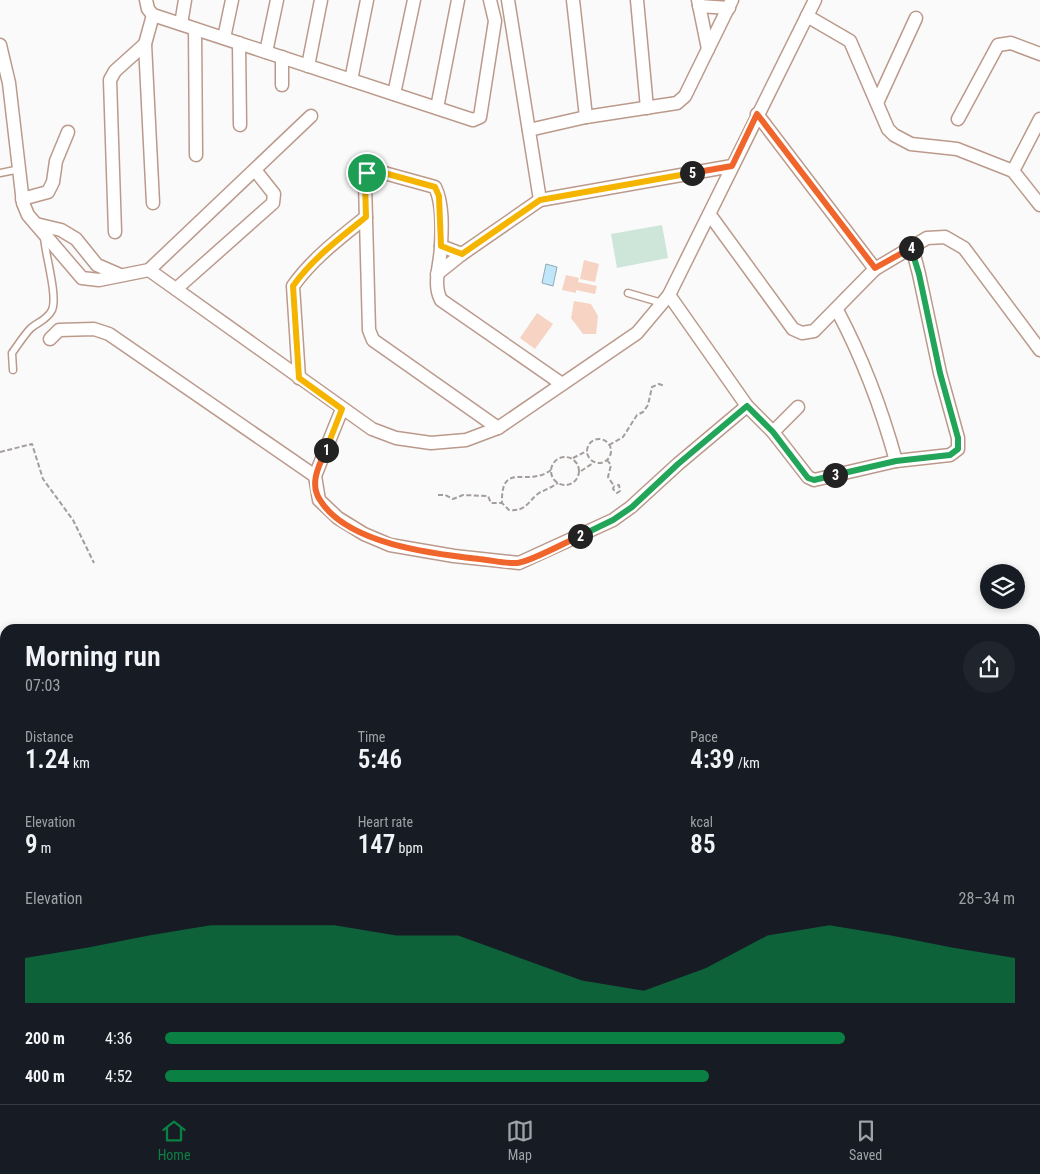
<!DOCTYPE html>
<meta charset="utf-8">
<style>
:root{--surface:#171b24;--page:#20242c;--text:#f1f3f6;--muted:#9ea1a6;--line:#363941;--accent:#0b8043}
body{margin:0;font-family:"Roboto Condensed",sans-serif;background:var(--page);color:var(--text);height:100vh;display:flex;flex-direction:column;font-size:19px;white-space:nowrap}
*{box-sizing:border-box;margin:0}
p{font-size:16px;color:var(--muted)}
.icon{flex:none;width:28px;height:28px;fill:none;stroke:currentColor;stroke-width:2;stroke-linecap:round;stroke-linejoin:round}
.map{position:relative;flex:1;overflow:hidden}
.panel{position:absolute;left:0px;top:624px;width:1040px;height:481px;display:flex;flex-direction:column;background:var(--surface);border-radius:15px 15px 0 0;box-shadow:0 2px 8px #0003}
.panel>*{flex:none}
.fabs{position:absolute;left:980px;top:564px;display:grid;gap:10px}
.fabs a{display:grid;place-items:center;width:45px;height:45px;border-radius:50%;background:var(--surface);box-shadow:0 2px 8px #0003;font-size:25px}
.pin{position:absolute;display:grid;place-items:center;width:42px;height:42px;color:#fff;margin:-21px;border:2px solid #fff;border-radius:50%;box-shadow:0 1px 5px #0007}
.km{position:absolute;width:25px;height:25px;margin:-12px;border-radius:50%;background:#222;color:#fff;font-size:14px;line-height:25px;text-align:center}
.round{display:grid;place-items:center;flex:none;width:52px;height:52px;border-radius:26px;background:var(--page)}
.head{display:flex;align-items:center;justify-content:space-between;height:85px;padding:0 25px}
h1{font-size:28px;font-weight:600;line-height:38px}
.stats{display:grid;grid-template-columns:repeat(3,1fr);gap:8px;height:85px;padding:5px 25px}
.stats div{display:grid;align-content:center}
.stats b{font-size:25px;font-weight:600}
.stats small{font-size:14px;font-weight:400}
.stats p{font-size:14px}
.chart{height:140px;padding:10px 25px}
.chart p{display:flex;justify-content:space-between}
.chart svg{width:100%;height:90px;margin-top:5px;fill:var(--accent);opacity:.7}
ul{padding:0 25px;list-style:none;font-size:16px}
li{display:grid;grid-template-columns:80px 60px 1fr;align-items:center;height:38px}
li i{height:12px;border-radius:6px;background:var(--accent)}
.menu{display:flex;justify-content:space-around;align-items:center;height:70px;border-top:1px solid var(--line);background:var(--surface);font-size:14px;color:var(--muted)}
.menu a{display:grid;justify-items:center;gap:2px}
.menu .active{color:var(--accent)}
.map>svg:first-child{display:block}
.green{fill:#cee5d9}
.water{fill:#c0e7f9;stroke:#92a9b4}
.building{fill:#f6d3c3}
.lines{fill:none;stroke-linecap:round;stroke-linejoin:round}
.lane-casing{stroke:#bb9a8c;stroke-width:9}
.street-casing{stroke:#bb9a8c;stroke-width:15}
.path{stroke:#a39e9c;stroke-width:2;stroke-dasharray:5 2.5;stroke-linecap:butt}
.lane{stroke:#fff;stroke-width:6}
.street{stroke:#fff;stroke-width:12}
.split-1-casing{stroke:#fff;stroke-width:10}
.split-2-casing{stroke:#fff;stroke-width:10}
.split-3-casing{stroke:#fff;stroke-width:10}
.split-4-casing{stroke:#fff;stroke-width:10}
.split-5-casing{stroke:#fff;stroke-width:10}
.split-6-casing{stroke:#fff;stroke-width:10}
.split-1{stroke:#f5b400;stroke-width:6}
.split-2{stroke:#f0652b;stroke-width:6}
.split-3{stroke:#22a559;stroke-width:6}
.split-4{stroke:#22a559;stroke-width:6}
.split-5{stroke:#f0652b;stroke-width:6}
.split-6{stroke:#f5b400;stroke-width:6}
</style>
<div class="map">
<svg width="1040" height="1104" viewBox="0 0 1040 1104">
<rect width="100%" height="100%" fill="#fafafa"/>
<polygon class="green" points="662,225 668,258 617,268 611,234"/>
<polygon class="water" points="546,264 557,267 553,286 542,283"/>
<g class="building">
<polygon points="584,260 599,264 595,282 580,279"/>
<polygon points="566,275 579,278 578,282 597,286 595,294 576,290 576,293 562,290"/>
<polygon points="574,301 591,304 598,316 596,334 583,334 571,318"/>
<polygon points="537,313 553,324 535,349 520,338"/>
</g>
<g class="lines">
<defs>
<g id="lane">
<polyline points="0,173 20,169"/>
<polyline points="628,293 662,303"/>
<path d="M13,370L12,353C18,345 24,335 31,328C38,322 47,320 52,310C58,296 45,254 44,237"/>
</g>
<g id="street">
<polyline points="146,0 148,9 153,15 473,120 480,117 495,21 490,0"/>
<polyline points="508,0 540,200"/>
<polyline points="573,0 586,117"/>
<polyline points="637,0 647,108"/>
<polyline points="698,0 708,49"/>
<polyline points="699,6 729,8"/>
<polyline points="807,16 850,41 888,129 894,135 911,144 957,149 1013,171 1040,205"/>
<polyline points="181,24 185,0"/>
<polyline points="195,29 196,155"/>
<polyline points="224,38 232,0"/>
<polyline points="239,43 240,125"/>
<polyline points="0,45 9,83 23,203 28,215 82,278 99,280 149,270 311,116"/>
<polyline points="266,52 277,0"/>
<polyline points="308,66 321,0"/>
<polyline points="351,80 367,0"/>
<polyline points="282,85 282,57"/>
<polyline points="394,94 414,0"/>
<polyline points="877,103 916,18"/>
<polyline points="437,108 458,0"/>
<polyline points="757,114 875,269"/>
<polyline points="958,119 998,45 1011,43 1040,54"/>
<polyline points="529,130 586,117 677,103 685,96 732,0"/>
<polyline points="1013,171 1040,119"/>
<polyline points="22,199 48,192 53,182 56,161 68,132"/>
<polyline points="153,203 145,44 153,15"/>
<polyline points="710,215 793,329 802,333 814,331 875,269 927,238 945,237 964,248 1040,350"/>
<polyline points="36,224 61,230 76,239 97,265 120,275"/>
<polyline points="115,232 110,80 115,71 145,44"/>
<polyline points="462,254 540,200 732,166"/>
<polyline points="149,270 372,429 396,438 431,443 466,440 498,428 637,333 669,295 815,0"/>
<polyline points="437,274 462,254 441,246"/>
<polyline points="176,289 273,203 274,194 255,170"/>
<polyline points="669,295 747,406 773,432 808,477 814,480 896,461 950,455 958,449 958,438 940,373 919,274 912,247"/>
<path d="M837,310C862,357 882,410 896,461"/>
<polyline points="50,339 59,330 94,329 109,334 315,476"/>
<path d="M299,378L293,286C312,259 341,237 366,217"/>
<polyline points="342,409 315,476 319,500 338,518 364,534 390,545 454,556 519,563 613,520 631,507 678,464 747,406"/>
<path d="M498,428L373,340L369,330L365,183L367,173L377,171L435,187C443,203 442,228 441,245C441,263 432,283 441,300L562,384"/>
<polyline points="773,432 798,407"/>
<polyline points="1035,770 1040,770"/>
<polyline points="0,818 5,813"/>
<polyline points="1035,837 1040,836"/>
<polyline points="1035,958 1040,950"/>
<polyline points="1035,1078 1040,1078"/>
<polyline points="253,1104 264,1100"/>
<polyline points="910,1104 918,1100"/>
</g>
</defs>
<use href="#lane" class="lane-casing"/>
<use href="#street" class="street-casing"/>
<g class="path">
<circle cx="599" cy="451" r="12"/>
<polyline points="609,445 623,437 637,415 643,412 648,405 652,387 659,384 665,386"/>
<polyline points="0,452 32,444 43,479 73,520 94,563"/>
<circle cx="565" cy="471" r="14"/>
<polyline points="573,458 587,451"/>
<polyline points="607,460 611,465 608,477 614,486 613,489 617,493 620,491 619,485 614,486"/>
<path d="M551,470C527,488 501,460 502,503L509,510C526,512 528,501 539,493C545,490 552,487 558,483"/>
<polyline points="581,471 593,463"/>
<polyline points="438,495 445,495 453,499 463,495 488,496 491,503 502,503"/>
<polyline points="1035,694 1040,694"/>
<polyline points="223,1104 227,1100"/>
</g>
<use href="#lane" class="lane"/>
<use href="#street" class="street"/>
</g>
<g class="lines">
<defs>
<path id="split-1" d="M326,450L342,409L299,378L293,286C312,259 341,237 366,217L365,183L367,173"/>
<path id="split-2" d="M326,450C319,465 309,484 320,500C347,544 433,554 479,559C491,560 505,564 517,563C530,562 566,542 580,536"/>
<polyline id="split-3" points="580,536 613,520 632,507 678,464 747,406 773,432 808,478 814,480 835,475"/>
<polyline id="split-4" points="835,475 896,461 950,455 958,449 958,438 940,373 919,274 911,248"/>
<polyline id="split-5" points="692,173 732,166 757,114 875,268 911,248"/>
<polyline id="split-6" points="367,173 377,171 435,187 439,196 441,246 462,254 540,200 692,173"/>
</defs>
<use href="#split-1" class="split-1-casing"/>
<use href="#split-2" class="split-2-casing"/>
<use href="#split-3" class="split-3-casing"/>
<use href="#split-4" class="split-4-casing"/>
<use href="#split-5" class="split-5-casing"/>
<use href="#split-6" class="split-6-casing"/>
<use href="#split-1" class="split-1"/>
<use href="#split-2" class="split-2"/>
<use href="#split-3" class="split-3"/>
<use href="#split-4" class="split-4"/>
<use href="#split-5" class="split-5"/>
<use href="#split-6" class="split-6"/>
</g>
</svg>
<div class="fabs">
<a><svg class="icon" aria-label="layers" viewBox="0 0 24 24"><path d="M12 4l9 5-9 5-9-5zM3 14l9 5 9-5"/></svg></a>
</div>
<div class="pin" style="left:367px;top:173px;background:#1e9e55"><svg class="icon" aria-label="arrive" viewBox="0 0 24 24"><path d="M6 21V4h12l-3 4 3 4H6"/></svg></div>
<b class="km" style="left:326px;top:450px">1</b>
<b class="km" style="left:580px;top:536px">2</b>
<b class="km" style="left:835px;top:475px">3</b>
<b class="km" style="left:911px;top:248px">4</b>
<b class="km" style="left:692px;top:173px">5</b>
<section class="panel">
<div class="head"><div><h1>Morning run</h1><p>07:03</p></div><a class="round"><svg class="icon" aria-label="share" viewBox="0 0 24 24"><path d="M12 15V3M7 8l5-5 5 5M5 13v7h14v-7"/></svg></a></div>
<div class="stats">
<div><p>Distance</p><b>1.24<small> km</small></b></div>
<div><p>Time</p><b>5:46</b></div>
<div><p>Pace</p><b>4:39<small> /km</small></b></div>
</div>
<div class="stats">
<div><p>Elevation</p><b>9<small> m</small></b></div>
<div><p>Heart rate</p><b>147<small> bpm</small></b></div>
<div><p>kcal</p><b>85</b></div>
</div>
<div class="chart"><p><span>Elevation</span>28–34 m</p>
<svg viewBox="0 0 160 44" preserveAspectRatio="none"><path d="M0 44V22L10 17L20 11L30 6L40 6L50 6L60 11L70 11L80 22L90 33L100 38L110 27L120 11L130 6L140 11L150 17L160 22V44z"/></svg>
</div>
<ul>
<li><b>200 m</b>4:36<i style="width:80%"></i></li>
<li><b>400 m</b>4:52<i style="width:64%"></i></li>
</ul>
</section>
</div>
<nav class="menu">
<a class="active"><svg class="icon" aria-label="home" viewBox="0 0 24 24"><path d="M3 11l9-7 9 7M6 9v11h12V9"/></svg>Home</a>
<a><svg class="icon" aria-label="map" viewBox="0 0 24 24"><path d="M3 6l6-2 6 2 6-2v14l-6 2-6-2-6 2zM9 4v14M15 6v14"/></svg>Map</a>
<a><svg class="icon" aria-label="saved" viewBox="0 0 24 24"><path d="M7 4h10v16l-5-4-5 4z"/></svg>Saved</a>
</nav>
